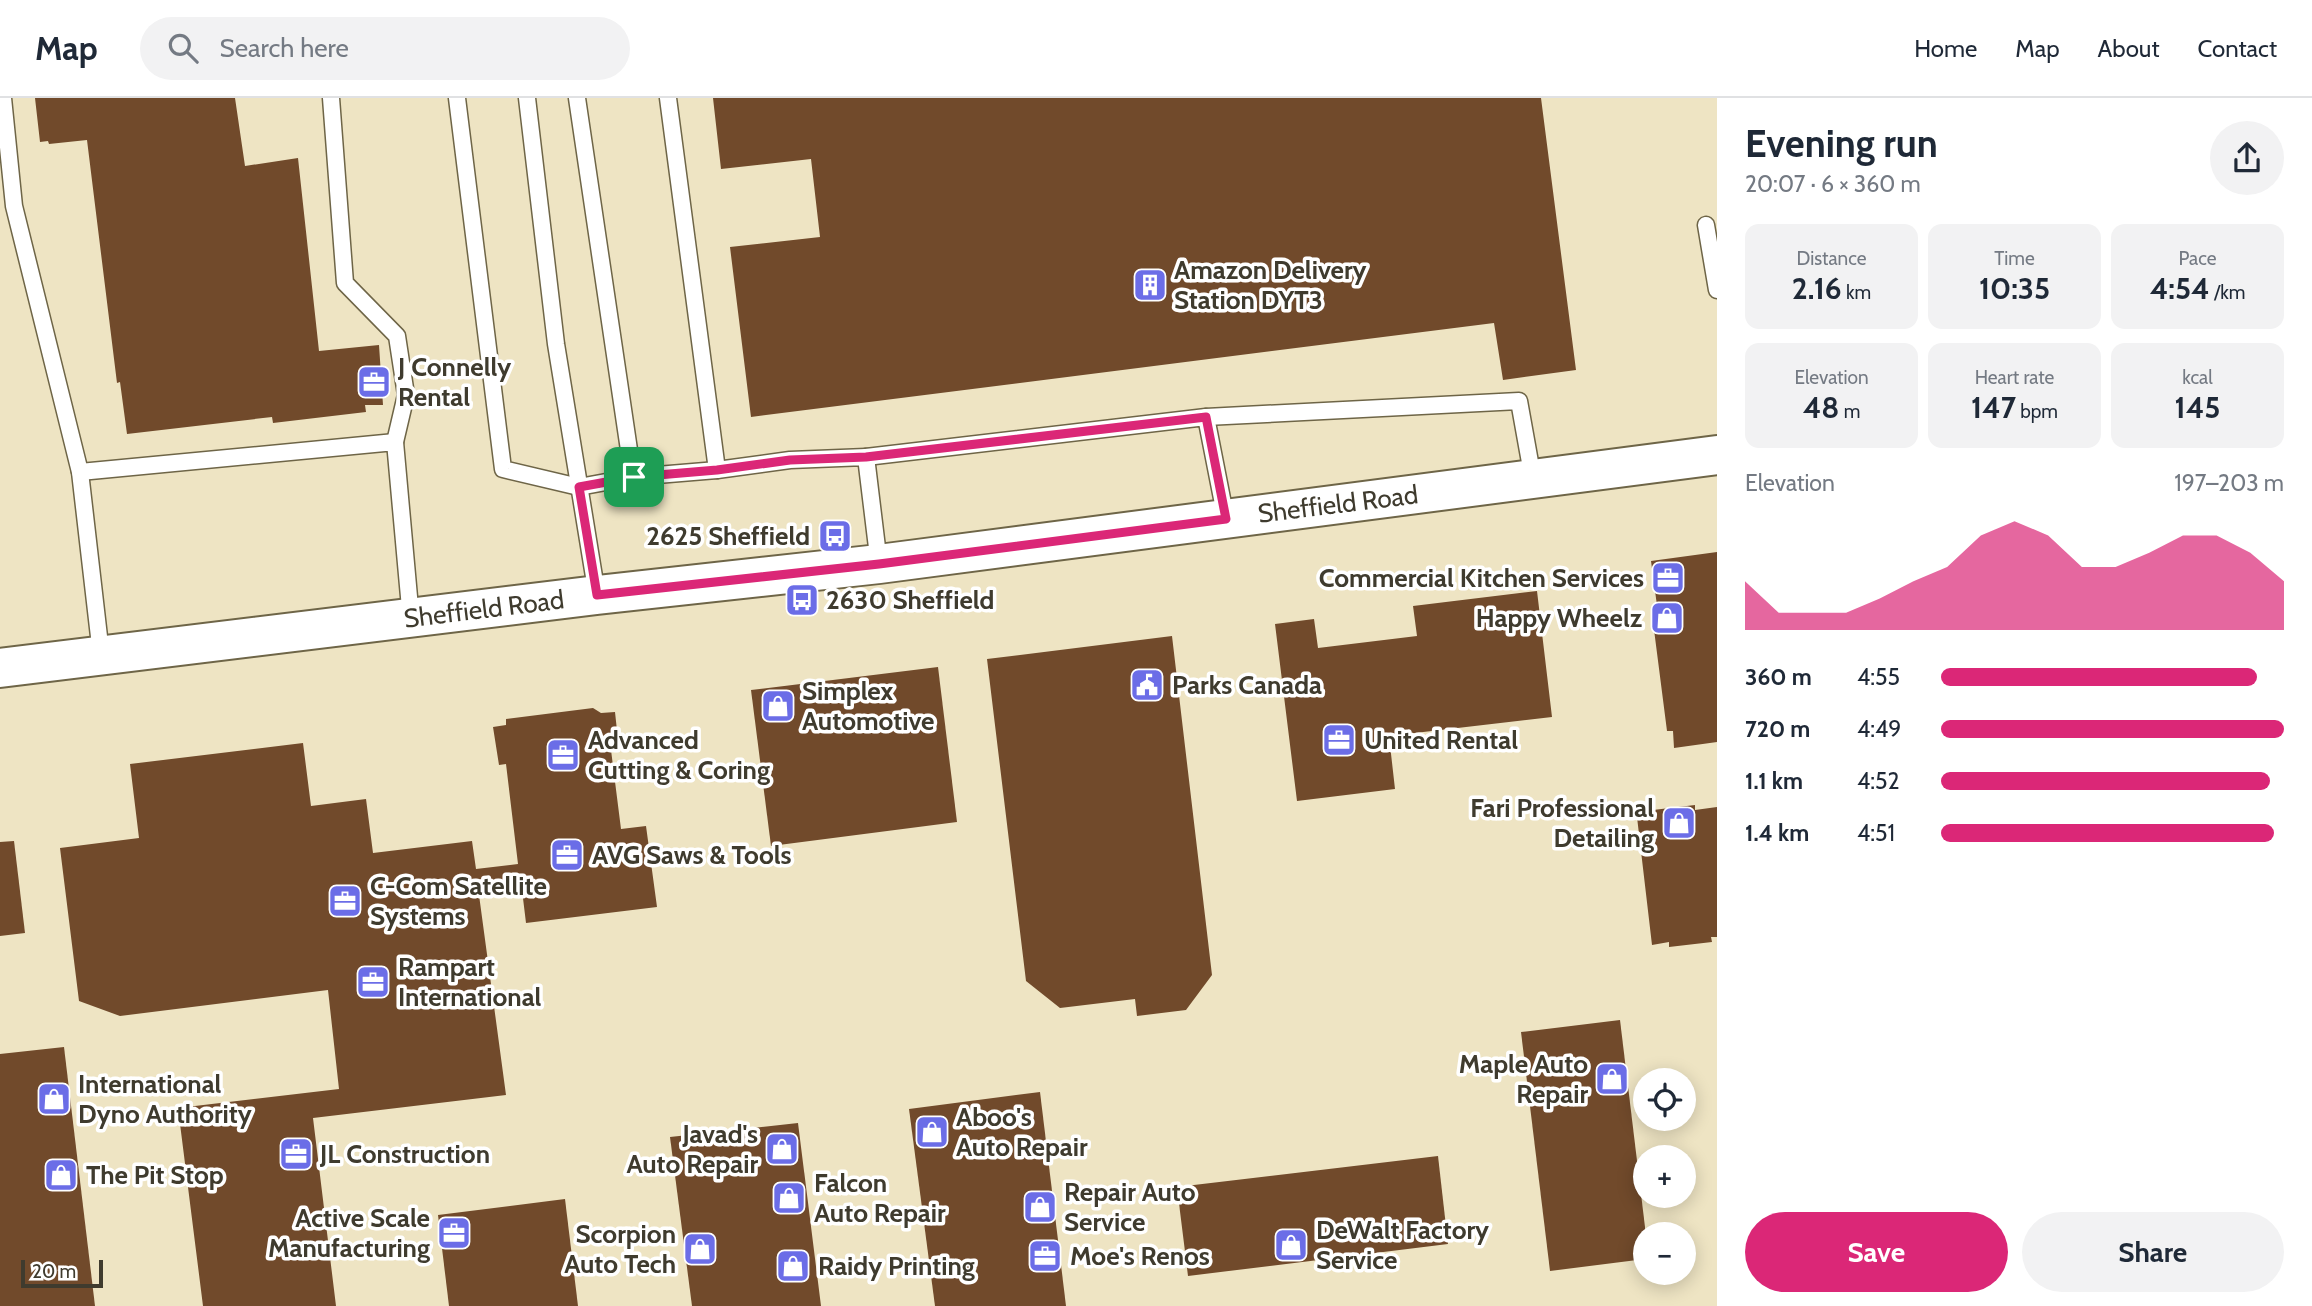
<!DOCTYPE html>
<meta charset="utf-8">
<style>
:root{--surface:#fff;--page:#f2f2f3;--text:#1f2937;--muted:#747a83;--line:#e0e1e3;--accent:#db2777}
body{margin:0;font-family:Cabin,sans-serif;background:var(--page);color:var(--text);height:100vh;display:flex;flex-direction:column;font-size:26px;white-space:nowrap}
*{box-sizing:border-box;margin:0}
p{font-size:23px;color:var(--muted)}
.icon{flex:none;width:38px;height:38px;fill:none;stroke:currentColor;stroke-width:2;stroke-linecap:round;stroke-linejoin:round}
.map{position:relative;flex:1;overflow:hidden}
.sheet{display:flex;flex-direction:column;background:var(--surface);width:595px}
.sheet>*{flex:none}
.buttons{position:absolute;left:1633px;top:970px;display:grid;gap:14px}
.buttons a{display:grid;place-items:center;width:63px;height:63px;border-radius:50%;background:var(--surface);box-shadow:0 4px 18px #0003;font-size:35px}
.scale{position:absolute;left:21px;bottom:18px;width:82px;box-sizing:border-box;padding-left:7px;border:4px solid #3f3b2e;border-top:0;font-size:19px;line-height:24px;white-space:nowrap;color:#3f3b2e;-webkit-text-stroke:5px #fff;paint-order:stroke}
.pin{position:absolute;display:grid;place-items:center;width:60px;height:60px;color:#fff;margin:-30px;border-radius:14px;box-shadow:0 4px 10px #0006}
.round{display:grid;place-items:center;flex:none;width:74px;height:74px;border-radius:37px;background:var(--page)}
.overview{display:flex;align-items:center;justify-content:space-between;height:119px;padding:0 28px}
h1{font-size:38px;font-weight:700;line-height:52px}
.figures{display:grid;grid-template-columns:repeat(3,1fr);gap:10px;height:119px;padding:7px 28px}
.figures div{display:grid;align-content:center;border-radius:14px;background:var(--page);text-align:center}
.figures b{font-size:30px;font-weight:700}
.figures small{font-size:19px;font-weight:400}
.figures p{font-size:19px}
.chart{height:196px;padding:14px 28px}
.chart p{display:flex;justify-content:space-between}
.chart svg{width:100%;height:126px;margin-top:7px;fill:var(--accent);opacity:.7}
.action{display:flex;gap:14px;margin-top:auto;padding:14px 28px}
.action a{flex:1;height:80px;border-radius:42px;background:var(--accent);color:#fff;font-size:28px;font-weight:700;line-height:80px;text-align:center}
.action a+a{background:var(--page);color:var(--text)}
ul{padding:0 28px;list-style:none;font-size:23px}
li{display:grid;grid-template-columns:112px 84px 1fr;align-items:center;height:52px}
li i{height:18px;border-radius:9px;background:var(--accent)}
header{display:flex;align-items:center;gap:42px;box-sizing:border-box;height:98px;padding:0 35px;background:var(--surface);border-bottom:2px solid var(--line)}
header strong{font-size:33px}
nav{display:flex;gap:38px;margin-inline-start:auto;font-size:24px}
.search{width:490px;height:63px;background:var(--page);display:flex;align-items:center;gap:18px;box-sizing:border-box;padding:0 24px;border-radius:38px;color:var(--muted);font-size:26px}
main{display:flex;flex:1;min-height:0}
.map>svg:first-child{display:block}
.building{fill:#714a2b}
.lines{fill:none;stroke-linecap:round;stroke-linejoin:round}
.service-casing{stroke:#6e6547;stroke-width:19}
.tertiary-casing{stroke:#6e6547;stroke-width:42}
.service{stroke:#fff;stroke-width:16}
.tertiary{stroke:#fff;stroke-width:38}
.route-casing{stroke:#fff;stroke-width:14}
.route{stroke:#db2777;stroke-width:9}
.labels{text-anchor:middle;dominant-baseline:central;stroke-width:7;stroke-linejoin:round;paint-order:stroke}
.poi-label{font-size:26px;font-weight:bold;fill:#3f3b2e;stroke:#fff;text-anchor:start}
.street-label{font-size:26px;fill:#3f3b2e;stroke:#fff}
</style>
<header>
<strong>Map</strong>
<div class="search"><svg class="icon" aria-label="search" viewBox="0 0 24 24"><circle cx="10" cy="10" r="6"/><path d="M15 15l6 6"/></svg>Search here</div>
<nav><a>Home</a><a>Map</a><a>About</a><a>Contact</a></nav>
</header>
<main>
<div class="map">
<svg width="1717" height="1208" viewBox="0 0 1717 1208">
<rect width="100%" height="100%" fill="#eee4c3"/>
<g class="building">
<polygon points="35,0 235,0 245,68 298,60 319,253 379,247 383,307 365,307 366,314 273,325 272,319 127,336 120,284 117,285 87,42 49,46 48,43 40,44"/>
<polygon points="713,0 1541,0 1576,272 1503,282 1494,225 751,319 730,149 820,139 811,61 721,71"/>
<polygon points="1717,454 1717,644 1674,650 1673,633 1667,633 1652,516 1658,515 1651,463"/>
<polygon points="1537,493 1552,619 1389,638 1395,691 1297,703 1275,526 1314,521 1318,550 1417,538 1413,508"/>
<polygon points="1172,538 1212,877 1186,912 1137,918 1135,901 1060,910 1026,883 987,561"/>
<polygon points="938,569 957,724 771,748 751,592"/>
<polygon points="593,610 601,615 615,614 619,651 611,652 621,731 646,728 657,809 526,825 522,792 479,797 506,997 313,1020 336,1208 203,1208 178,1010 339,991 328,892 120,918 79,903 60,750 139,740 130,666 303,645 311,708 366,701 373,755 472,743 476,771 518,766 506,666 499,667 493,629 506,627 506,621"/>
<polygon points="1695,707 1695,712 1717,709 1717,839 1711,839 1712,844 1669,849 1669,844 1652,847 1637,719 1653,717 1653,712"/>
<polygon points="14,743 25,835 0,838 0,744"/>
<polygon points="1620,922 1645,1129 1645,1161 1550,1173 1521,934"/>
<polygon points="64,949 95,1208 0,1208 0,956"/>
<polygon points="1040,994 1066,1208 935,1208 909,1011"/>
<polygon points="798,1025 821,1208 692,1208 670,1039"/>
<polygon points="1438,1058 1448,1146 1188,1178 1177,1089"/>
<polygon points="565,1101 578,1208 449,1208 438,1117"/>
</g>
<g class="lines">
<defs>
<g id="service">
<polyline points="3,0 14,108 80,374 101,556"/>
<polyline points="331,0 345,185 397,238 406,297 395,344"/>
<polyline points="457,0 503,371 579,389 633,379 717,372 790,362 866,359 879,466"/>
<polyline points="527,0 556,246 597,497"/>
<polyline points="577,0 633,379"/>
<polyline points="668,0 717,372"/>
<polyline points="1706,127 1717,192"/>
<polyline points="1206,319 1519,303 1533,381"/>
<polyline points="866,359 1206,319 1226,421"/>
<polyline points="80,374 395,344 411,521"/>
</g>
<polyline id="tertiary" points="0,570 597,497 879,466 1717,357"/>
</defs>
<use href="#service" class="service-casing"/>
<use href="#tertiary" class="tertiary-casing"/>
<use href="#service" class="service"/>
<use href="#tertiary" class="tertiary"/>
</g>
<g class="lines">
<defs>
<polygon id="route" points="1206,319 1226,421 879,466 597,497 579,389 634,379 717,372 790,362 866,359"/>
</defs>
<use href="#route" class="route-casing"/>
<use href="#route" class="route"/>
</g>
<defs>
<symbol id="building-square" viewBox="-11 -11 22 22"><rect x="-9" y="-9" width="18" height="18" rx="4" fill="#6b6de7" stroke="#fff"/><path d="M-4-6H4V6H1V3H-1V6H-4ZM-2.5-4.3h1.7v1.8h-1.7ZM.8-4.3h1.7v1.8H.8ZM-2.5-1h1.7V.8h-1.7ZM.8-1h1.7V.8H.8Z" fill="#fff"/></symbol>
<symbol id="office-square" viewBox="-11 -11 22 22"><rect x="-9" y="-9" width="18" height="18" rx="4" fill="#6b6de7" stroke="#fff"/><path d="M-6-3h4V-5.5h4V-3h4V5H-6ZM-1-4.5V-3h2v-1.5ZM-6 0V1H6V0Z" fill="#fff"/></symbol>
<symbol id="bus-square" viewBox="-11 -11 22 22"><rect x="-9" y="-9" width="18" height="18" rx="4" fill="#6b6de7" stroke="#fff"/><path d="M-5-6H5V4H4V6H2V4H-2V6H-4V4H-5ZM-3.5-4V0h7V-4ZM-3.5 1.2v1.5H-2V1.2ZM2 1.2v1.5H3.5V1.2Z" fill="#fff"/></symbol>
<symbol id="shop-square" viewBox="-11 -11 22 22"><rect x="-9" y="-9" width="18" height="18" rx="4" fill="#6b6de7" stroke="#fff"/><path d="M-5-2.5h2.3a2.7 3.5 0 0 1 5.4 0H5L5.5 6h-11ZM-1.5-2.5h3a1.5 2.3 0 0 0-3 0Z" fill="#fff"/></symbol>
<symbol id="civic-square" viewBox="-11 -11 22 22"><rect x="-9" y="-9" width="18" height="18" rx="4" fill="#6b6de7" stroke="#fff"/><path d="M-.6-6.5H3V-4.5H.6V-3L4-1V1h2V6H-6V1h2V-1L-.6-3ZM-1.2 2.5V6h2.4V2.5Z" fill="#fff"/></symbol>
</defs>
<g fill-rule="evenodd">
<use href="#building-square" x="1131" y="168" width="38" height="38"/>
<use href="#office-square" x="355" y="265" width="38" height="38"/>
<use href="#bus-square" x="816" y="419" width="38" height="38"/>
<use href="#office-square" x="1649" y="461" width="38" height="38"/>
<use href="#bus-square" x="783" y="483" width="38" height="38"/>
<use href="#shop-square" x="1648" y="501" width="38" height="38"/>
<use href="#civic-square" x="1128" y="568" width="38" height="38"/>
<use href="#shop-square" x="759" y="589" width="38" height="38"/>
<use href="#office-square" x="1320" y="623" width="38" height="38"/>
<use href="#office-square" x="544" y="638" width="38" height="38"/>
<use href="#shop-square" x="1660" y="706" width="38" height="38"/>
<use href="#office-square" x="548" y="738" width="38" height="38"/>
<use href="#office-square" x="326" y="784" width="38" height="38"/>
<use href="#office-square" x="354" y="865" width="38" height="38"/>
<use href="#shop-square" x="1593" y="962" width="38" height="38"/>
<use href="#shop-square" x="35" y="982" width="38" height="38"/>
<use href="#shop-square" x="913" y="1015" width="38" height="38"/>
<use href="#shop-square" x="763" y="1032" width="38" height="38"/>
<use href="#office-square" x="277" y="1037" width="38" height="38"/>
<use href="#shop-square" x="42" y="1058" width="38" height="38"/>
<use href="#shop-square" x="770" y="1081" width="38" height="38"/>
<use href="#shop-square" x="1021" y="1090" width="38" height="38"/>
<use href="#office-square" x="435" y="1116" width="38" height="38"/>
<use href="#shop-square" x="1272" y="1128" width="38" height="38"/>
<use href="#shop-square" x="681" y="1132" width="38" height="38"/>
<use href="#office-square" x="1026" y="1139" width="38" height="38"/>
<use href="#shop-square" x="774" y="1149" width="38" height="38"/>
</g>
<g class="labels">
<g class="poi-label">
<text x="1174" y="172">Amazon Delivery<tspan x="1174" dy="30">Station DYT3</tspan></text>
<text x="398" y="269">J Connelly<tspan x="398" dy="30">Rental</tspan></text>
<text x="810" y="438" text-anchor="end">2625 Sheffield</text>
<text x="1644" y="480" text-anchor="end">Commercial Kitchen Services</text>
<text x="826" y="502">2630 Sheffield</text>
<text x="1642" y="520" text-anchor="end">Happy Wheelz</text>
<text x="1172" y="587">Parks Canada</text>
<text x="802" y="593">Simplex<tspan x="802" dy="30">Automotive</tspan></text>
<text x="588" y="642">Advanced<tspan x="588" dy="30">Cutting &amp; Coring</tspan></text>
<text x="1364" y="642">United Rental</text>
<text x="1654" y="710" text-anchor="end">Fari Professional<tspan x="1654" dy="30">Detailing</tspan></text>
<text x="592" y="757">AVG Saws &amp; Tools</text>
<text x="370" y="788">C-Com Satellite<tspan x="370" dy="30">Systems</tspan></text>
<text x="398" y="869">Rampart<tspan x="398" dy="30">International</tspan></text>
<text x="1588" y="966" text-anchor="end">Maple Auto<tspan x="1588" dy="30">Repair</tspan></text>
<text x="78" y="986">International<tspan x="78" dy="30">Dyno Authority</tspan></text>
<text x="956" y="1019">Aboo's<tspan x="956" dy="30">Auto Repair</tspan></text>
<text x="758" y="1036" text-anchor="end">Javad's<tspan x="758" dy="30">Auto Repair</tspan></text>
<text x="320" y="1056">JL Construction</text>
<text x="86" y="1077">The Pit Stop</text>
<text x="814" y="1085">Falcon<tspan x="814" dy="30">Auto Repair</tspan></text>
<text x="1064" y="1094">Repair Auto<tspan x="1064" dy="30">Service</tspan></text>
<text x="430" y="1120" text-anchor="end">Active Scale<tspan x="430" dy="30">Manufacturing</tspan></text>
<text x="1316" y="1132">DeWalt Factory<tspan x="1316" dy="30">Service</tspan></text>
<text x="676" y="1136" text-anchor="end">Scorpion<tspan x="676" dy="30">Auto Tech</tspan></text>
<text x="1070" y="1158">Moe's Renos</text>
<text x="818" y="1168">Raidy Printing</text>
</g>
<g class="street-label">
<text transform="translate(1338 406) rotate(-7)">Sheffield Road</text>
<text transform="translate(484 511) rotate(-7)">Sheffield Road</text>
</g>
</g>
</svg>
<div class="buttons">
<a><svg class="icon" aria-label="locate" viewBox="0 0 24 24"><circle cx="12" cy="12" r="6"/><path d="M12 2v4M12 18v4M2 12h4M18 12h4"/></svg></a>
<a>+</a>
<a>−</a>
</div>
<div class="scale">20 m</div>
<div class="pin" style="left:634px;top:379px;background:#1e9e55"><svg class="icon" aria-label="arrive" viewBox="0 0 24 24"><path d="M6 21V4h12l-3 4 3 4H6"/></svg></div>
</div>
<section class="sheet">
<div class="overview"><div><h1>Evening run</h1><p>20:07 · 6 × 360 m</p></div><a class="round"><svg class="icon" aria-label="share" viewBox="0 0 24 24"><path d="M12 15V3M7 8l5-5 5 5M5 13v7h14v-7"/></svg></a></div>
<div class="figures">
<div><p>Distance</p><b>2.16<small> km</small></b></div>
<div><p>Time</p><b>10:35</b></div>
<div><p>Pace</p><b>4:54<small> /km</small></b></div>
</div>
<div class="figures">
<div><p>Elevation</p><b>48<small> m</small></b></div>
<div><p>Heart rate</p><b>147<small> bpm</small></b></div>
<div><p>kcal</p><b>145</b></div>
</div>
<div class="chart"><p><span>Elevation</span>197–203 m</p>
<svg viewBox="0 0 160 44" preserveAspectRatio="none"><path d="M0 44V27L10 38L20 38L30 38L40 33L50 27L60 22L70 11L80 6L90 11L100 22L110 22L120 17L130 11L140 11L150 17L160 27V44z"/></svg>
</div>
<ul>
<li><b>360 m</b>4:55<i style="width:92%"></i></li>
<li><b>720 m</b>4:49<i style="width:100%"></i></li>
<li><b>1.1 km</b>4:52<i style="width:96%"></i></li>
<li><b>1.4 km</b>4:51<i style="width:97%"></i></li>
</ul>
<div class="action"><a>Save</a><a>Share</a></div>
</section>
</main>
